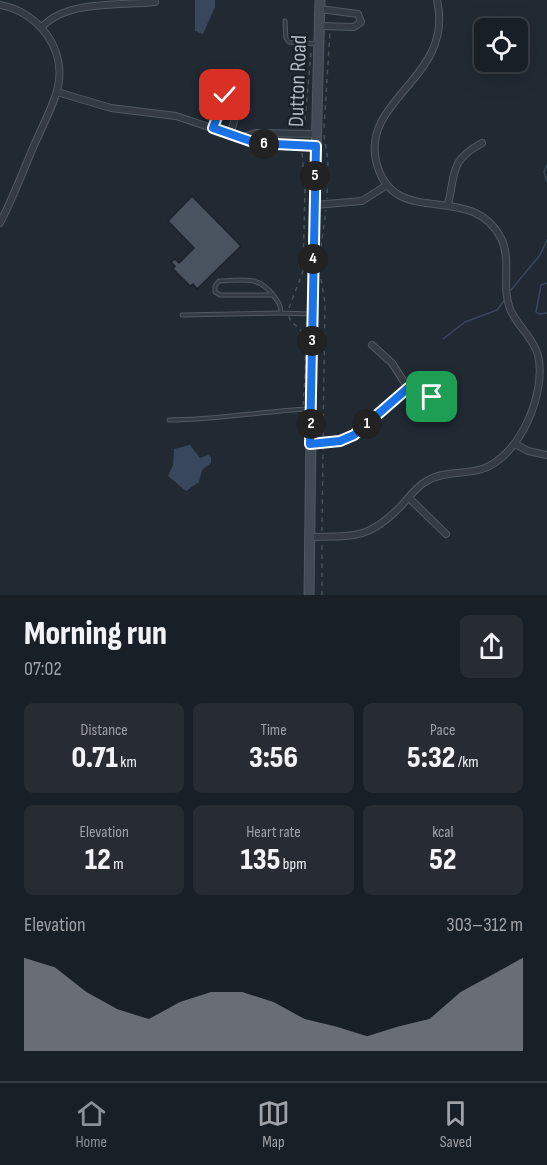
<!DOCTYPE html>
<meta charset="utf-8">
<style>
:root{--surface:#191f26;--page:#262c32;--text:#f1f3f6;--muted:#9fa2a7;--line:#373d43;--accent:#8c9099}
body{margin:0;font-family:"Sofia Sans Condensed",sans-serif;background:var(--page);color:var(--text);height:100vh;display:flex;flex-direction:column;font-size:22px;white-space:nowrap}
*{box-sizing:border-box;margin:0}
p{font-size:20px;color:var(--muted)}
.icon{flex:none;width:33px;height:33px;fill:none;stroke:currentColor;stroke-width:2;stroke-linecap:round;stroke-linejoin:round}
.map{position:relative;height:595px;overflow:hidden}
.side{display:flex;flex-direction:column;background:var(--surface);flex:1}
.side>*{flex:none}
.fabs{position:absolute;left:474px;top:18px;display:grid;gap:12px}
.fabs a{display:grid;place-items:center;width:54px;height:54px;border-radius:9px;background:var(--surface);box-shadow:0 6px 24px #0002,0 0 0 2px var(--line);font-size:30px}
.pin{position:absolute;display:grid;place-items:center;width:51px;height:51px;color:#fff;margin:-26px;border-radius:12px;box-shadow:0 3px 9px #0006}
.km{position:absolute;width:30px;height:30px;margin:-15px;border-radius:50%;background:#222;color:#fff;font-size:16px;line-height:30px;text-align:center}
.round{display:grid;place-items:center;flex:none;width:63px;height:63px;border-radius:9px;background:var(--page)}
.head{display:flex;align-items:center;justify-content:space-between;height:102px;padding:0 24px}
h1{font-size:33px;font-weight:800;line-height:45px}
.figures{display:grid;grid-template-columns:repeat(3,1fr);gap:9px;height:102px;padding:6px 24px}
.figures div{display:grid;align-content:center;border-radius:9px;background:var(--page);text-align:center}
.figures b{font-size:30px;font-weight:800}
.figures small{font-size:16px;font-weight:400}
.figures p{font-size:16px}
.chart{height:168px;padding:12px 24px}
.chart p{display:flex;justify-content:space-between}
.chart svg{width:100%;height:108px;margin-top:6px;fill:var(--accent);opacity:.7}
.tabs{display:flex;justify-content:space-around;align-items:center;height:84px;border-top:2px solid var(--line);background:var(--surface);font-size:16px;color:var(--muted)}
.tabs a{display:grid;justify-items:center;gap:3px}
.tabs .active{color:var(--accent)}
.map>svg:first-child{display:block}
.water{fill:#38475b}
.lines{fill:none;stroke-linecap:round;stroke-linejoin:round}
.stream{stroke:#38475b;stroke-width:1.5}
.building{fill:#49535f;stroke:#1b222a;stroke-width:1.5}
.lane-casing{stroke:#515962;stroke-width:5}
.street-casing{stroke:#515962;stroke-width:8}
.secondary-casing{stroke:#515962;stroke-width:11}
.path{stroke:#445456;stroke-width:1.5;stroke-dasharray:4.5 4.5;stroke-linecap:butt}
.lane{stroke:#343b44;stroke-width:3}
.street{stroke:#343b44;stroke-width:6}
.secondary{stroke:#424a56;stroke-width:9}
.route-casing{stroke:#fff;stroke-width:12}
.route{stroke:#1a73e8;stroke-width:8}
.labels{text-anchor:middle;dominant-baseline:central;stroke-width:4.5;stroke-linejoin:round;paint-order:stroke}
.street-label{font-size:22px;fill:#aeb6c1;stroke:#192028}
</style>
<div class="map">
<svg width="547" height="595" viewBox="0 0 547 595">
<rect width="100%" height="100%" fill="#212933"/>
<g class="water">
<polygon points="195,0 215,0 215,7 203,34 195,31"/>
<polygon points="190,445 200,458 208,455 211,457 211,463 202,470 199,482 186,491 168,476 173,465 174,449"/>
</g>
<g class="lines">
<g class="stream">
<polyline points="547,165 544,172 547,182"/>
<polyline points="547,283 541,285 536,312 539,314 547,313"/>
<polyline points="511,290 540,255 547,240"/>
<polyline points="443,339 465,322 497,310 504,301"/>
</g>
</g>
<polygon class="building" points="192,196 241,246 197,289 193,284 190,286 173,269 175,266 171,262 175,259 179,263 194,248 168,221"/>
<g class="lines">
<defs>
<g id="lane">
<polyline points="285,21 286,38 289,42 317,44"/>
<path d="M273,295H220L215,292V286L219,281C243,280 258,275 274,296C279,303 281,306 281,313L310,314"/>
<polyline points="182,315 281,313"/>
<path d="M169,420C217,420 262,411 309,409"/>
</g>
<g id="street">
<path d="M0,5C39,12 68,50 57,91C51,111 40,131 32,150C22,174 12,200 0,223"/>
<polyline points="320,26 354,27 361,22 358,14 320,9"/>
<path d="M42,27C67,0 118,6 155,2"/>
<polyline points="57,92 111,108 176,116 256,143 316,146"/>
<polyline points="213,128 228,90 238,89 243,95 230,134"/>
<polyline points="243,137 256,133 316,134"/>
<path d="M448,204C456,172 449,161 482,143"/>
<polyline points="314,205 362,201 387,185"/>
<polygon points="418,379 427,380 434,385 431,397 425,399 412,395 408,388"/>
<polyline points="310,444 340,441 354,435 408,388 392,363 372,345"/>
<polyline points="515,444 528,451 547,455"/>
<polyline points="409,498 446,534"/>
<path d="M310,537C352,536 368,540 400,507C408,499 415,488 425,482C444,470 463,475 482,469C520,457 547,392 538,355C533,337 517,326 510,309C501,286 512,260 501,238C470,179 393,232 376,161C362,98 455,77 437,0"/>
</g>
<polyline id="secondary" points="309,595 313,270 320,0"/>
</defs>
<use href="#lane" class="lane-casing"/>
<use href="#street" class="street-casing"/>
<use href="#secondary" class="secondary-casing"/>
<g class="path">
<polyline points="301,128 305,120 311,53"/>
<polyline points="324,128 330,31"/>
<polyline points="324,135 328,161 327,199"/>
<polyline points="321,247 326,210"/>
<polyline points="321,279 325,303 323,438"/>
<polyline points="289,308 303,271 305,189 302,152"/>
<path d="M289,316C291,325 297,324 301,331C309,347 304,387 303,405"/>
<polyline points="303,433 303,413"/>
<polyline points="322,531 323,449"/>
<polyline points="322,595 322,542"/>
</g>
<use href="#lane" class="lane"/>
<use href="#street" class="street"/>
<use href="#secondary" class="secondary"/>
</g>
<g class="lines">
<defs>
<polyline id="route" points="225,95 213,128 256,143 316,146 310,444 340,441 354,435 408,388 412,395 425,399 432,397"/>
</defs>
<use href="#route" class="route-casing"/>
<use href="#route" class="route"/>
</g>
<g class="labels">
<g class="street-label">
<text transform="translate(298 81) rotate(-88)">Dutton Road</text>
</g>
</g>
</svg>
<div class="fabs">
<a><svg class="icon" aria-label="locate" viewBox="0 0 24 24"><circle cx="12" cy="12" r="6"/><path d="M12 2v4M12 18v4M2 12h4M18 12h4"/></svg></a>
</div>
<div class="pin" style="left:432px;top:397px;background:#1e9e55"><svg class="icon" aria-label="arrive" viewBox="0 0 24 24"><path d="M6 21V4h12l-3 4 3 4H6"/></svg></div>
<div class="pin" style="left:225px;top:95px;background:#d93025"><svg class="icon" aria-label="check" viewBox="0 0 24 24"><path d="M5 12l5 5 9-10"/></svg></div>
<b class="km" style="left:367px;top:424px">1</b>
<b class="km" style="left:311px;top:424px">2</b>
<b class="km" style="left:312px;top:341px">3</b>
<b class="km" style="left:313px;top:259px">4</b>
<b class="km" style="left:315px;top:176px">5</b>
<b class="km" style="left:264px;top:144px">6</b>
</div>
<section class="side">
<div class="head"><div><h1>Morning run</h1><p>07:02</p></div><a class="round"><svg class="icon" aria-label="share" viewBox="0 0 24 24"><path d="M12 15V3M7 8l5-5 5 5M5 13v7h14v-7"/></svg></a></div>
<div class="figures">
<div><p>Distance</p><b>0.71<small> km</small></b></div>
<div><p>Time</p><b>3:56</b></div>
<div><p>Pace</p><b>5:32<small> /km</small></b></div>
</div>
<div class="figures">
<div><p>Elevation</p><b>12<small> m</small></b></div>
<div><p>Heart rate</p><b>135<small> bpm</small></b></div>
<div><p>kcal</p><b>52</b></div>
</div>
<div class="chart"><p><span>Elevation</span>303–312 m</p>
<svg viewBox="0 0 160 44" preserveAspectRatio="none"><path d="M0 44V6L10 10L20 20L30 27L40 31L50 24L60 20L70 20L80 24L90 31L100 34L110 38L120 34L130 31L140 20L150 13L160 6V44z"/></svg>
</div>
</section>
<nav class="tabs">
<a class="active"><svg class="icon" aria-label="home" viewBox="0 0 24 24"><path d="M3 11l9-7 9 7M6 9v11h12V9"/></svg>Home</a>
<a><svg class="icon" aria-label="map" viewBox="0 0 24 24"><path d="M3 6l6-2 6 2 6-2v14l-6 2-6-2-6 2zM9 4v14M15 6v14"/></svg>Map</a>
<a><svg class="icon" aria-label="saved" viewBox="0 0 24 24"><path d="M7 4h10v16l-5-4-5 4z"/></svg>Saved</a>
</nav>
